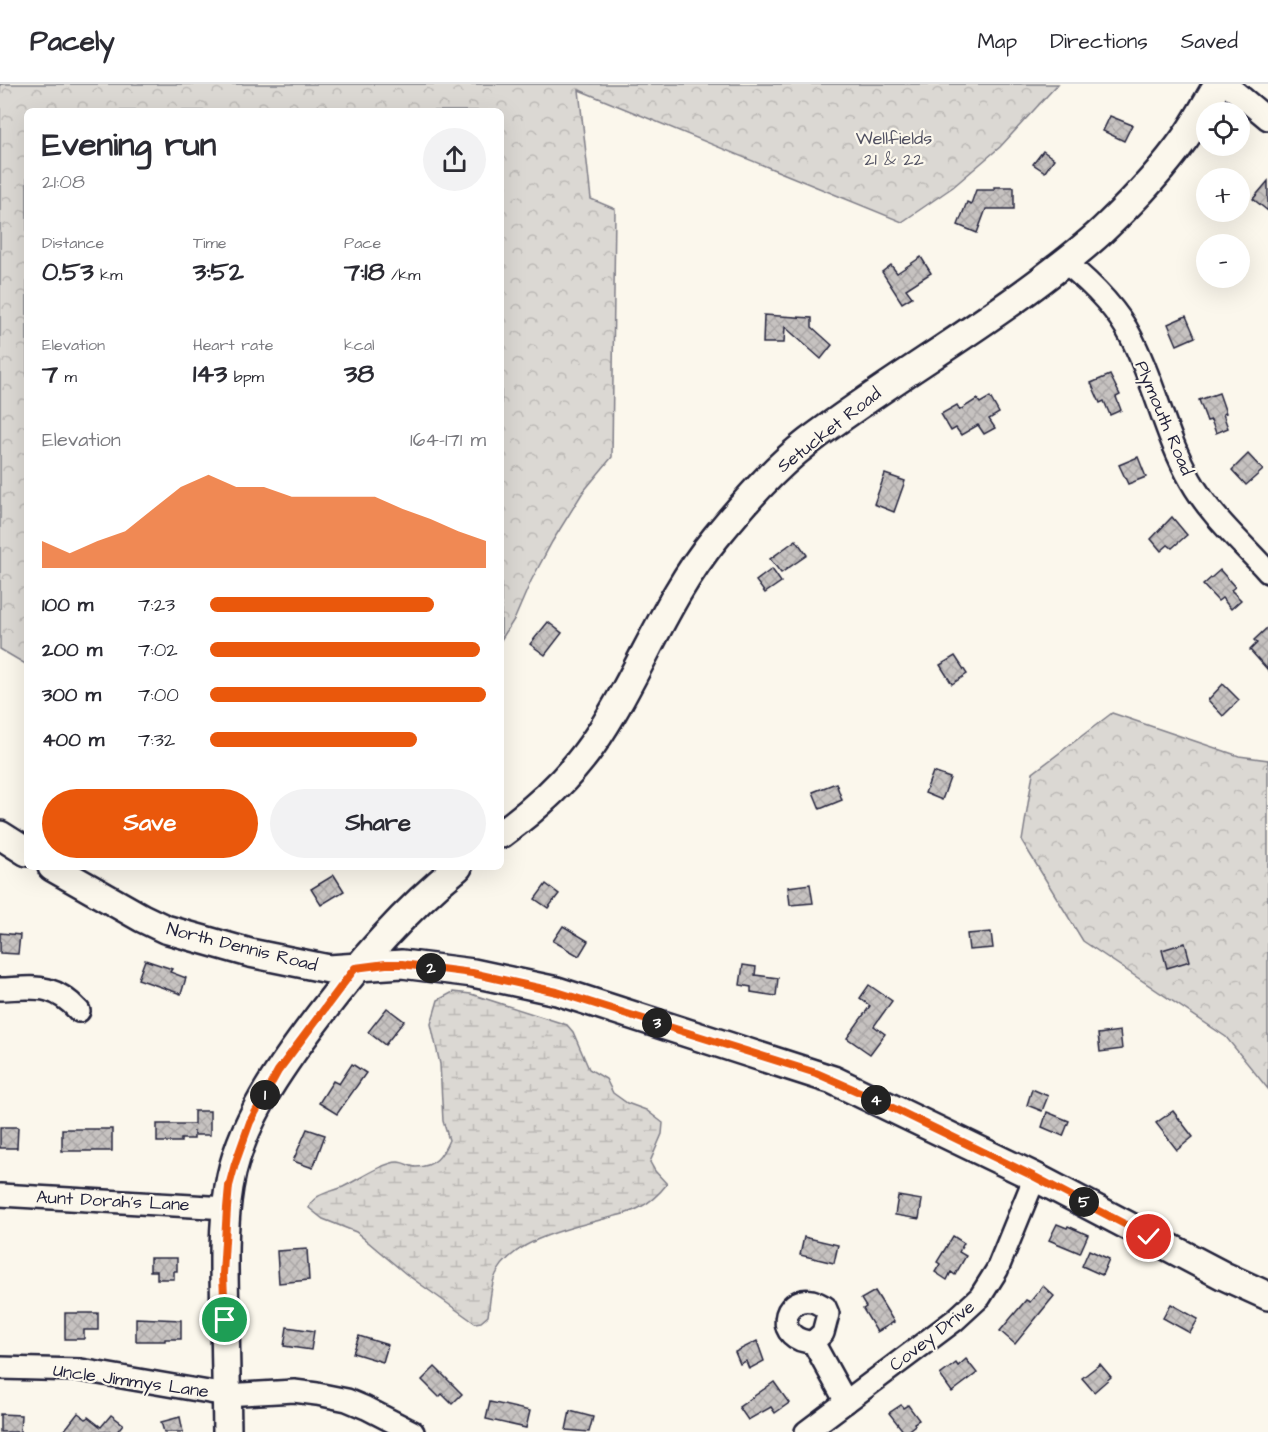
<!DOCTYPE html>
<meta charset="utf-8">
<style>
:root{--surface:#fff;--page:#f2f2f3;--text:#2b2b33;--muted:#7c7c81;--line:#e1e1e2;--accent:#ea580c}
body{margin:0;font-family:"Architects Daughter",sans-serif;background:var(--page);color:var(--text);height:100vh;display:flex;flex-direction:column;font-size:22px;white-space:nowrap}
*{box-sizing:border-box;margin:0}
p{font-size:20px;color:var(--muted)}
.icon{flex:none;width:33px;height:33px;fill:none;stroke:currentColor;stroke-width:2;stroke-linecap:round;stroke-linejoin:round}
.map{position:relative;flex:1;overflow:hidden}
.panel{position:absolute;left:24px;top:24px;width:480px;height:762px;display:flex;flex-direction:column;background:var(--surface);border-radius:9px;box-shadow:0 6px 24px #0002}
.panel>*{flex:none}
.fabs{position:absolute;left:1196px;top:18px;display:grid;gap:12px}
.fabs a{display:grid;place-items:center;width:54px;height:54px;border-radius:50%;background:var(--surface);box-shadow:0 6px 24px #0002;font-size:30px}
.pin{position:absolute;display:grid;place-items:center;width:51px;height:51px;color:#fff;margin:-26px;border:3px solid #fff;border-radius:50%;box-shadow:0 2px 6px #0007}
.km{position:absolute;width:30px;height:30px;margin:-15px;border-radius:50%;background:#222;color:#fff;font-size:16px;line-height:30px;text-align:center}
.round{display:grid;place-items:center;flex:none;width:63px;height:63px;border-radius:32px;background:var(--page)}
.overview{display:flex;align-items:center;justify-content:space-between;height:102px;padding:0 18px}
h1{font-size:33px;font-weight:800;line-height:45px}
.stats{display:grid;grid-template-columns:repeat(3,1fr);gap:9px;height:102px;padding:6px 18px}
.stats div{display:grid;align-content:center}
.stats b{font-size:26px;font-weight:800}
.stats small{font-size:16px;font-weight:400}
.stats p{font-size:16px}
.chart{height:168px;padding:12px 18px}
.chart p{display:flex;justify-content:space-between}
.chart svg{width:100%;height:108px;margin-top:6px;fill:var(--accent);opacity:.7}
.button{display:flex;gap:12px;margin-top:auto;padding:12px 18px}
.button a{flex:1;height:69px;border-radius:36px;background:var(--accent);color:#fff;font-size:24px;font-weight:800;line-height:69px;text-align:center}
.button a+a{background:var(--page);color:var(--text)}
ul{padding:0 18px;list-style:none;font-size:20px}
li{display:grid;grid-template-columns:96px 72px 1fr;align-items:center;height:45px}
li i{height:15px;border-radius:8px;background:var(--accent)}
header{display:flex;align-items:center;gap:36px;box-sizing:border-box;height:84px;padding:0 30px;background:var(--surface);border-bottom:2px solid var(--line)}
header strong{font-size:28px}
nav{display:flex;gap:33px;margin-inline-start:auto;font-size:21px}
.map>svg:first-child{display:block}
.forest{fill:url(#forest-crowns);stroke:#7e7d87;stroke-width:1.5}
.wetland{fill:url(#wetland-marsh);stroke:#7e7d87;stroke-width:1.5}
.building{fill:url(#building-cross-hatch);stroke:#22223b;stroke-width:1.5}
.lines{fill:none;stroke-linecap:round;stroke-linejoin:round}
.minor-casing{stroke:#22223b;stroke-width:26}
.major-casing{stroke:#22223b;stroke-width:32}
.minor{stroke:#fbf7ec;stroke-width:21}
.major{stroke:#fbf7ec;stroke-width:27}
.route-casing{stroke:#fff;stroke-width:12}
.route{stroke:#ea580c;stroke-width:8}
.labels{text-anchor:middle;dominant-baseline:central;stroke-width:4.5;stroke-linejoin:round;paint-order:stroke}
.park-label{font-size:18px;fill:#505061;stroke:#fbf7ec}
.street-label{font-size:18px;fill:#22223b;stroke:#fbf7ec}
</style>
<header>
<strong>Pacely</strong>
<nav><a>Map</a><a>Directions</a><a>Saved</a></nav>
</header>
<div class="map">
<svg width="1268" height="1348" viewBox="0 0 1268 1348">
<defs>
<pattern id="forest-crowns" width="20" height="18" patternUnits="userSpaceOnUse" patternTransform="scale(1.5)"><rect width="20" height="18" fill="#dbd8d3"/><path d="M2 6a3 3 0 1 1 6 0M12 15a3 3 0 1 1 6 0" fill="none" stroke="#bcb9b6"/></pattern>
<pattern id="wetland-marsh" width="20" height="14" patternUnits="userSpaceOnUse" patternTransform="scale(1.5)"><rect width="20" height="14" fill="#dbd8d3"/><path d="M1 5h8M5 5V1M11 12h8M15 12V8" fill="none" stroke="#bcb9b6"/></pattern>
<pattern id="building-cross-hatch" width="8" height="8" patternUnits="userSpaceOnUse" patternTransform="scale(1.5)"><rect width="8" height="8" fill="#c6c2c0"/><path d="M0 0l8 8M0 8l8-8" fill="none" stroke="#aaa6a6"/></pattern>
</defs>
<rect width="100%" height="100%" fill="#fbf7ec"/>
<filter id="ink" filterUnits="userSpaceOnUse"><feTurbulence type="fractalNoise" baseFrequency=".0167" numOctaves="2"/><feDisplacementMap in="SourceGraphic" scale="12" xChannelSelector="R" yChannelSelector="G"/><feConvolveMatrix kernelMatrix="1 2 1 2 8 2 1 2 1" color-interpolation-filters="sRGB"/></filter>
<g filter="url(#ink)">
<g class="forest">
<polygon points="0,0 1058,0 1000,63 953,103 902,138 579,6 591,115 615,125 612,373 583,408 552,458 531,497 515,534 501,556 501,27 27,27 27,581 0,565"/>
<polygon points="1112,629 1239,672 1268,676 1268,1005 1226,953 1083,857 1022,757 1033,689"/>
</g>
<path class="wetland" d="M453,908L471,910L567,941L573,948L589,985L606,995L613,1009L627,1019L646,1026L663,1039L662,1050L650,1078L655,1087L667,1100C660,1109 649,1119 639,1124C628,1130 615,1132 604,1135C568,1144 508,1157 494,1195C490,1208 490,1219 488,1232L481,1238L475,1239L406,1190L356,1148L323,1135L309,1124C310,1119 312,1117 317,1113C325,1108 334,1107 343,1103C356,1097 384,1078 398,1078C404,1078 410,1083 416,1083C435,1083 442,1072 449,1056L443,1037L440,980L431,940L438,916Z"/>
<g class="building">
<polygon points="1110,32 1132,41 1124,57 1103,47"/>
<polygon points="1043,67 1054,75 1045,88 1033,80"/>
<polygon points="1268,97 1268,127 1253,115"/>
<polygon points="994,103 1014,103 1014,125 986,125 977,149 958,141 967,118 971,120 976,106 994,106"/>
<polygon points="921,173 931,189 906,205 912,213 902,219 882,188 891,181 897,189"/>
<polygon points="764,231 812,234 812,243 832,261 821,275 785,243 784,259 763,259"/>
<polygon points="1186,232 1195,253 1177,261 1168,240"/>
<polygon points="1110,291 1120,311 1116,313 1121,326 1110,331 1104,317 1100,319 1091,299"/>
<polygon points="1219,309 1226,329 1223,330 1228,344 1216,349 1211,336 1207,337 1199,316"/>
<polygon points="990,313 999,329 989,335 995,344 984,350 978,341 961,351 956,344 951,347 941,330 957,321 960,326 977,315 980,319"/>
<polygon points="1248,370 1263,386 1246,401 1232,386"/>
<polygon points="1138,373 1146,393 1128,400 1119,381"/>
<polygon points="885,390 905,397 894,428 874,420"/>
<polygon points="1172,433 1187,451 1172,464 1168,461 1161,467 1151,455"/>
<polygon points="796,456 807,471 781,489 770,475"/>
<polygon points="772,485 781,498 765,509 756,497"/>
<polygon points="1220,486 1235,503 1231,506 1241,516 1231,525 1222,514 1218,517 1203,501"/>
<polygon points="548,538 562,549 545,571 530,560"/>
<polygon points="1268,543 1268,586 1250,566 1257,559 1254,556"/>
<polygon points="955,572 967,590 952,600 940,581"/>
<polygon points="1223,600 1239,616 1223,632 1208,616"/>
<polygon points="933,688 950,694 942,716 925,709"/>
<polygon points="836,699 842,716 820,725 813,708"/>
<polygon points="334,791 344,807 321,821 311,805"/>
<polygon points="546,800 559,810 548,824 535,815"/>
<polygon points="810,800 813,819 790,821 788,803"/>
<polygon points="563,842 588,857 579,872 553,857"/>
<polygon points="991,848 993,864 969,866 967,850"/>
<polygon points="0,849 20,851 18,870 0,869"/>
<polygon points="1185,859 1190,877 1167,884 1162,866"/>
<polygon points="145,876 172,885 170,888 186,894 181,910 138,895"/>
<polygon points="743,881 756,883 755,891 778,894 776,912 751,908 751,903 740,901"/>
<polygon points="869,901 892,917 874,942 885,950 870,970 847,954 870,922 860,914"/>
<polygon points="387,924 404,937 385,961 368,948"/>
<polygon points="1120,947 1122,965 1100,968 1098,950"/>
<polygon points="352,980 366,989 337,1030 319,1019 333,997 339,1000"/>
<polygon points="1032,1005 1048,1012 1042,1027 1027,1021"/>
<polygon points="194,1027 210,1027 210,1051 194,1051 194,1047 194,1055 181,1055 181,1058 157,1058 157,1040 194,1040"/>
<polygon points="1173,1027 1193,1053 1177,1066 1156,1039"/>
<polygon points="1047,1028 1069,1037 1063,1052 1042,1043"/>
<polygon points="0,1043 18,1043 17,1064 0,1064"/>
<rect x="62" y="1045" width="50" height="22"/>
<polygon points="307,1045 325,1051 313,1084 293,1077"/>
<polygon points="898,1112 922,1116 919,1135 895,1131"/>
<polygon points="1057,1140 1067,1144 1068,1142 1088,1151 1080,1169 1049,1156"/>
<polygon points="953,1152 964,1159 959,1168 966,1172 955,1191 951,1188 947,1196 935,1188 940,1180 937,1178"/>
<polygon points="804,1153 838,1161 834,1179 800,1171"/>
<polygon points="307,1165 309,1196 279,1199 277,1167"/>
<polygon points="1089,1166 1109,1175 1102,1191 1082,1182"/>
<polygon points="150,1174 177,1174 177,1187 174,1187 174,1195 157,1195 157,1187 150,1187"/>
<polygon points="1043,1202 1054,1212 1015,1260 1000,1247 1026,1216 1030,1218"/>
<polygon points="875,1207 894,1238 877,1248 863,1225 866,1223 861,1215"/>
<polygon points="1171,1220 1198,1235 1190,1249 1163,1234"/>
<polygon points="65,1229 98,1229 98,1246 84,1246 84,1255 65,1255"/>
<polygon points="136,1234 181,1236 181,1255 165,1255 165,1257 136,1257"/>
<polygon points="287,1243 314,1247 311,1266 284,1262"/>
<polygon points="359,1252 388,1261 383,1278 353,1269"/>
<polygon points="757,1257 764,1277 749,1285 746,1277 740,1280 735,1268"/>
<polygon points="966,1275 977,1289 952,1308 940,1291 956,1279 958,1282"/>
<polygon points="1100,1280 1111,1293 1094,1308 1082,1294"/>
<polygon points="435,1283 462,1310 452,1320 442,1310 439,1313 422,1296"/>
<polygon points="774,1298 789,1319 775,1329 771,1323 748,1336 739,1323"/>
<polygon points="490,1318 530,1327 526,1344 486,1335"/>
<polygon points="901,1321 903,1324 908,1321 919,1336 914,1339 915,1341 906,1348 904,1348 889,1329"/>
<polygon points="570,1327 593,1333 589,1348 566,1346"/>
<polygon points="78,1329 86,1335 88,1333 101,1343 111,1331 123,1340 117,1348 63,1348"/>
<polygon points="0,1330 21,1331 20,1348 0,1348"/>
<polygon points="180,1333 183,1348 164,1348 161,1338"/>
</g>
<g class="lines">
<defs>
<g id="minor">
<polyline points="1226,0 1268,35"/>
<path d="M1065,178C1091,199 1116,223 1131,253C1155,299 1165,352 1191,397C1210,431 1242,459 1268,488"/>
<path d="M0,905C34,904 53,898 79,927"/>
<polyline points="0,1111 227,1124"/>
<path d="M813,1258L823,1249L828,1230L825,1223C821,1221 816,1218 812,1217C782,1211 773,1257 813,1258L846,1318"/>
<polyline points="0,1284 81,1286 226,1311 294,1307 317,1310 347,1316 366,1324 413,1348"/>
<polyline points="806,1348 955,1236 980,1213 997,1186 1035,1093"/>
</g>
<g id="major">
<path d="M501,750C534,726 568,695 592,661C638,595 664,516 716,453C744,419 773,385 808,358C884,300 967,253 1043,195C1065,178 1088,161 1108,141C1135,115 1163,85 1185,54C1197,37 1207,18 1218,0"/>
<polyline points="0,751 27,768"/>
<polyline points="52,783 142,834 165,845 250,869 329,885 402,880 473,889 557,907 833,996 1035,1093 1224,1192 1268,1212"/>
<path d="M227,1348C226,1310 226,1272 225,1235C224,1191 222,1146 229,1103C239,1040 281,982 319,932C361,877 404,827 458,783"/>
</g>
</defs>
<use href="#minor" class="minor-casing"/>
<use href="#major" class="major-casing"/>
<use href="#minor" class="minor"/>
<use href="#major" class="major"/>
</g>
</g>
<g class="lines" filter="url(#ink)">
<defs>
<polyline id="route" points="225,1236 223,1190 227,1124 229,1102 235,1080 250,1038 278,987 355,884 386,880 402,880 472,889 557,908 816,989 864,1010 1035,1093 1149,1153"/>
</defs>
<use href="#route" class="route-casing"/>
<use href="#route" class="route"/>
</g>
<g class="labels">
<g class="park-label">
<text x="894" y="54">Wellfields<tspan x="894" dy="21">21 &amp; 22</tspan></text>
</g>
<g class="street-label">
<text transform="translate(1164 334) rotate(67)">Plymouth Road</text>
<text transform="translate(829 346) rotate(-38)">Setucket Road</text>
<text transform="translate(242 863) rotate(14)">North Dennis Road</text>
<text transform="translate(113 1117) rotate(3)">Aunt Dorah's Lane</text>
<text transform="translate(932 1252) rotate(-38)">Covey Drive</text>
<text transform="translate(131 1297) rotate(8)">Uncle Jimmys Lane</text>
</g>
</g>
</svg>
<div class="fabs">
<a><svg class="icon" aria-label="locate" viewBox="0 0 24 24"><circle cx="12" cy="12" r="6"/><path d="M12 2v4M12 18v4M2 12h4M18 12h4"/></svg></a>
<a>+</a>
<a>−</a>
</div>
<div class="pin" style="left:225px;top:1236px;background:#1e9e55"><svg class="icon" aria-label="arrive" viewBox="0 0 24 24"><path d="M6 21V4h12l-3 4 3 4H6"/></svg></div>
<div class="pin" style="left:1149px;top:1153px;background:#d93025"><svg class="icon" aria-label="check" viewBox="0 0 24 24"><path d="M5 12l5 5 9-10"/></svg></div>
<b class="km" style="left:265px;top:1011px">1</b>
<b class="km" style="left:431px;top:884px">2</b>
<b class="km" style="left:657px;top:939px">3</b>
<b class="km" style="left:876px;top:1016px">4</b>
<b class="km" style="left:1084px;top:1118px">5</b>
<section class="panel">
<div class="overview"><div><h1>Evening run</h1><p>21:08</p></div><a class="round"><svg class="icon" aria-label="share" viewBox="0 0 24 24"><path d="M12 15V3M7 8l5-5 5 5M5 13v7h14v-7"/></svg></a></div>
<div class="stats">
<div><p>Distance</p><b>0.53<small> km</small></b></div>
<div><p>Time</p><b>3:52</b></div>
<div><p>Pace</p><b>7:18<small> /km</small></b></div>
</div>
<div class="stats">
<div><p>Elevation</p><b>7<small> m</small></b></div>
<div><p>Heart rate</p><b>143<small> bpm</small></b></div>
<div><p>kcal</p><b>38</b></div>
</div>
<div class="chart"><p><span>Elevation</span>164–171 m</p>
<svg viewBox="0 0 160 44" preserveAspectRatio="none"><path d="M0 44V33L10 38L20 33L30 29L40 20L50 11L60 6L70 11L80 11L90 15L100 15L110 15L120 15L130 20L140 24L150 29L160 33V44z"/></svg>
</div>
<ul>
<li><b>100 m</b>7:23<i style="width:81%"></i></li>
<li><b>200 m</b>7:02<i style="width:98%"></i></li>
<li><b>300 m</b>7:00<i style="width:100%"></i></li>
<li><b>400 m</b>7:32<i style="width:75%"></i></li>
</ul>
<div class="button"><a>Save</a><a>Share</a></div>
</section>
</div>
